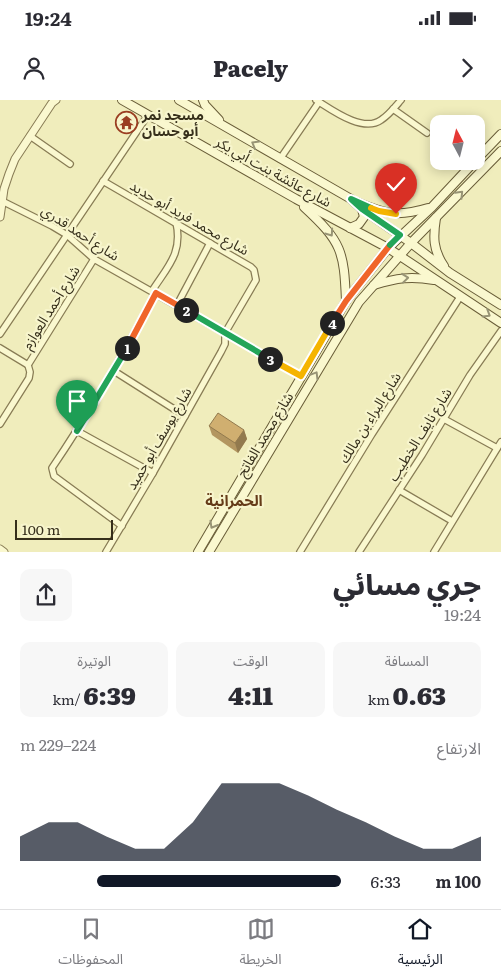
<!DOCTYPE html>
<html lang="ar">
<meta charset="utf-8">
<style>
:root{--surface:#fff;--page:#f7f7f7;--text:#2b2b33;--muted:#7c7c81;--line:#e1e1e2;--accent:#111827}
body{margin:0;font-family:Literata,"Noto Sans Arabic",serif;background:var(--page);color:var(--text);direction:rtl;height:100vh;display:flex;flex-direction:column;font-size:19px;white-space:nowrap}
*{box-sizing:border-box;margin:0}
p{font-size:16px;color:var(--muted)}
.icon{flex:none;width:28px;height:28px;fill:none;stroke:currentColor;stroke-width:2;stroke-linecap:round;stroke-linejoin:round}
.map{position:relative;height:452px;overflow:hidden;direction:ltr}
.details{display:flex;flex-direction:column;background:var(--surface);flex:1}
.details>*{flex:none}
.needle{width:32px;rotate:353deg}
.buttons{position:absolute;left:430px;top:15px;display:grid;gap:10px}
.buttons a{display:grid;place-items:center;width:55px;height:55px;border-radius:10px;background:var(--surface);box-shadow:0 2px 12px #0003;font-size:25px}
.scale{position:absolute;left:15px;bottom:12px;width:98px;box-sizing:border-box;padding-left:5px;border:2px solid #362f1b;border-top:0;font-size:14px;line-height:18px;white-space:nowrap;color:#362f1b;-webkit-text-stroke:4px #f7f5cc;paint-order:stroke}
.pin{position:absolute;display:grid;place-items:center;width:42px;height:42px;color:#fff;margin:-51px -21px;border-radius:50% 50% 50% 0;rotate:-45deg;box-shadow:0 0 5px #0007}
.pin .icon{rotate:45deg}
.km{position:absolute;width:25px;height:25px;margin:-12px;border-radius:50%;background:#222;color:#fff;font-size:14px;line-height:25px;text-align:center}
.round{display:grid;place-items:center;flex:none;width:52px;height:52px;border-radius:10px;background:var(--page)}
.head{display:flex;align-items:center;justify-content:space-between;height:85px;padding:0 20px}
h1{font-size:28px;font-weight:800;line-height:38px}
.figures{display:grid;grid-template-columns:repeat(3,1fr);gap:8px;height:85px;padding:5px 20px}
.figures div{display:grid;align-content:center;border-radius:10px;background:var(--page);text-align:center}
.figures b{font-size:25px;font-weight:800}
.figures small{font-size:14px;font-weight:400}
.figures p{font-size:14px}
.chart{height:140px;padding:10px 20px}
.chart p{display:flex;justify-content:space-between}
.chart svg{width:100%;height:90px;margin-top:5px;fill:var(--accent);opacity:.7}
ul{padding:0 20px;list-style:none;font-size:16px}
li{display:grid;grid-template-columns:80px 60px 1fr;align-items:center;height:38px}
li i{height:12px;border-radius:6px;background:var(--accent)}
.status{display:flex;justify-content:space-between;align-items:center;height:35px;padding:0 25px;background:var(--surface);direction:ltr}
.status svg{height:14px;fill:currentColor}
header{display:flex;justify-content:space-between;align-items:center;height:65px;padding:0 20px;background:var(--surface);font-size:22px;font-weight:800}
.dock{display:flex;justify-content:space-around;align-items:center;height:70px;border-top:1px solid var(--line);background:var(--surface);font-size:14px;color:var(--muted)}
.dock a{display:grid;justify-items:center;gap:2px}
.dock .selected{color:var(--accent)}
.map>svg:first-child{display:block}
.lines{fill:none;stroke-linecap:round;stroke-linejoin:round}
.minor-casing{stroke:#887c55;stroke-width:8}
.tertiary-casing{stroke:#887c55;stroke-width:9}
.secondary-casing{stroke:#695d38;stroke-width:10}
.minor{stroke:#faf8cf;stroke-width:5.5}
.tertiary{stroke:#faf8cf;stroke-width:7}
.secondary{stroke:#faf8cf;stroke-width:8}
.wall{fill:#b39660}
.shaded-wall{fill:#927a4e}
.building{fill:#d0af70;stroke:#927a4e}
.oneway{stroke:#989475}
.split-1-casing{stroke:#fff;stroke-width:10}
.split-2-casing{stroke:#fff;stroke-width:10}
.split-3-casing{stroke:#fff;stroke-width:10}
.split-4-casing{stroke:#fff;stroke-width:10}
.split-5-casing{stroke:#fff;stroke-width:10}
.split-6-casing{stroke:#fff;stroke-width:10}
.split-7-casing{stroke:#fff;stroke-width:10}
.split-1{stroke:#22a559;stroke-width:6}
.split-2{stroke:#f0652b;stroke-width:6}
.split-3{stroke:#22a559;stroke-width:6}
.split-4{stroke:#f5b400;stroke-width:6}
.split-5{stroke:#f0652b;stroke-width:6}
.split-6{stroke:#22a559;stroke-width:6}
.split-7{stroke:#f5b400;stroke-width:6}
.labels{text-anchor:middle;dominant-baseline:central;stroke-width:4.5;stroke-linejoin:round;paint-order:stroke}
.poi-label{font-size:14px;font-weight:bold;fill:#362f1b;stroke:#f7f5cc;text-anchor:start}
.street-label{font-size:14px;fill:#362f1b;stroke:#f7f5cc}
.neighbourhood-label{font-size:15px;font-weight:bold;fill:#653b18;stroke:#f7f5cc}
</style>
<div class="status"><b>19:24</b><svg viewBox="0 0 49 12"><path d="M0 12V9h3v3zM5 12V6h3v6zM10 12V3h3v9zM15 12V0h3v12zM26 1h20v11H26zM47 4h2v5h-2z"/></svg></div>
<header><svg class="icon" aria-label="forward" viewBox="0 0 24 24"><path d="M9 5l7 7-7 7"/></svg>Pacely<svg class="icon" aria-label="person" viewBox="0 0 24 24"><circle cx="12" cy="8" r="4"/><path d="M4 21q1-7 8-7t8 7"/></svg></header>
<div class="map">
<svg width="501" height="452" viewBox="0 0 501 452">
<rect width="100%" height="100%" fill="#f0edbc"/>
<g class="lines">
<defs>
<g id="minor">
<path d="M316,0C332,10 363,33 381,20C389,15 395,7 401,0"/>
<polyline points="393,9 427,33"/>
<polyline points="30,36 70,64"/>
<polyline points="280,59 319,2"/>
<polyline points="103,81 251,167 254,170 256,180 225,233 225,244 221,252 153,373 106,452"/>
<polyline points="2,101 52,126 67,135 94,159 301,276"/>
<path d="M152,191C168,166 183,153 176,122"/>
<polyline points="177,205 210,143"/>
<polyline points="0,234 148,15"/>
<polyline points="0,248 28,265 94,159"/>
<polyline points="114,271 185,316"/>
<polyline points="444,319 497,348"/>
<polyline points="0,324 29,278 30,272 28,265"/>
<polyline points="77,331 153,373"/>
<polyline points="399,390 452,421"/>
<path d="M122,426L54,376L52,368C90,312 124,253 156,193"/>
<polyline points="300,452 372,334 460,197"/>
<polyline points="359,452 422,355 470,275 501,231"/>
<polyline points="434,452 501,342"/>
</g>
<g id="tertiary">
<polyline points="0,117 4,89 9,74 15,59 52,3 56,0"/>
<polyline points="0,449 4,452"/>
</g>
<g id="secondary">
<polyline points="122,0 296,99 388,148 501,223"/>
<polyline points="179,0 351,99 362,109 411,143 450,173 501,205"/>
<polyline points="203,0 205,5 219,20"/>
<polyline points="476,60 501,34"/>
<path d="M357,102C385,114 398,117 428,108"/>
<path d="M304,107C342,142 344,151 346,201"/>
<path d="M436,118C433,137 433,150 444,166"/>
<polyline points="350,128 359,124 364,117 362,109"/>
<path d="M374,185C397,178 410,176 434,180"/>
<polyline points="198,452 346,201 388,148 432,107 475,61"/>
<polyline points="209,452 359,202 411,143 501,51"/>
</g>
</defs>
<use href="#minor" class="minor-casing"/>
<use href="#tertiary" class="tertiary-casing"/>
<use href="#secondary" class="secondary-casing"/>
<use href="#minor" class="minor"/>
<use href="#tertiary" class="tertiary"/>
<use href="#secondary" class="secondary"/>
</g>
<polygon class="wall" points="209,326 244,330 247,339 238,353 212,335"/>
<polygon class="shaded-wall" points="244,330 247,339 238,353 235,343"/>
<polygon class="building" points="218,313 244,330 235,343 209,326"/>
<defs><path id="oneway-chevron" d="M-2-3.5L2.5 0L-2 3.5" fill="none" stroke-width="1.6" stroke-linecap="round" stroke-linejoin="round" transform="scale(1.25)"/></defs>
<g class="oneway">
<use href="#oneway-chevron" transform="translate(255 44) rotate(-150)"/>
<use href="#oneway-chevron" transform="translate(460 94) rotate(-46)"/>
<use href="#oneway-chevron" transform="translate(330 133) rotate(55)"/>
<use href="#oneway-chevron" transform="translate(405 178) rotate(-6)"/>
<use href="#oneway-chevron" transform="translate(487 214) rotate(32)"/>
<use href="#oneway-chevron" transform="translate(315 275) rotate(-59)"/>
<use href="#oneway-chevron" transform="translate(213 425) rotate(120)"/>
</g>
<g class="lines">
<defs>
<polyline id="split-1" points="77,331 127,248"/>
<polyline id="split-2" points="127,248 156,193 186,210"/>
<polyline id="split-3" points="186,210 270,259"/>
<polyline id="split-4" points="270,259 301,276 332,223"/>
<polyline id="split-5" points="332,223 346,201 390,145"/>
<polyline id="split-6" points="371,108 351,99 362,109 400,135 390,145"/>
<polyline id="split-7" points="371,108 379,111 396,114"/>
</defs>
<use href="#split-1" class="split-1-casing"/>
<use href="#split-2" class="split-2-casing"/>
<use href="#split-3" class="split-3-casing"/>
<use href="#split-4" class="split-4-casing"/>
<use href="#split-5" class="split-5-casing"/>
<use href="#split-6" class="split-6-casing"/>
<use href="#split-7" class="split-7-casing"/>
<use href="#split-1" class="split-1"/>
<use href="#split-2" class="split-2"/>
<use href="#split-3" class="split-3"/>
<use href="#split-4" class="split-4"/>
<use href="#split-5" class="split-5"/>
<use href="#split-6" class="split-6"/>
<use href="#split-7" class="split-7"/>
</g>
<defs>
<symbol id="temple-ring" viewBox="-11 -11 22 22"><circle r="9.5" fill="#f7f5cc" stroke="#9a3e22" stroke-width="1.5"/><path d="M0-6L5-2H3V0L6.5 2.5H4V6H1.5V3h-3V6H-4V2.5H-6.5L-3 0V-2H-5Z" fill="#9a3e22"/></symbol>
</defs>
<g fill-rule="evenodd">
<use href="#temple-ring" x="114" y="10" width="25" height="25"/>
</g>
<g class="labels">
<g class="poi-label">
<text x="142" y="14">مسجد نمر<tspan x="142" dy="16">أبو حسان</tspan></text>
</g>
<g class="street-label">
<text transform="translate(274 71) rotate(29)">شارع عائشة بنت أبي بكر</text>
<text transform="translate(190 117) rotate(30)">شارع محمد فريد أبو حديد</text>
<text transform="translate(81 132) rotate(33)">شارع أحمد قدري</text>
<text transform="translate(50 207) rotate(-58)">شارع أحمد العوازم</text>
<text transform="translate(369 317) rotate(-58)">شارع البراء بن مالك</text>
<text transform="translate(264 334) rotate(-59)">شارع محمد الفاتح</text>
<text transform="translate(419 334) rotate(-58)">شارع نايف الخطيب</text>
<text transform="translate(158 338) rotate(-60)">شارع يوسف أبو حميد</text>
</g>
<g class="neighbourhood-label">
<text x="234" y="399">الحمرانية</text>
</g>
</g>
</svg>
<div class="buttons">
<a><svg class="needle" viewBox="-14 -14 28 28"><path d="M0-13l5 13h-10z" fill="#e53935"/><path d="M0 13l5-13h-10z" fill="#7c7c81"/></svg></a>
</div>
<div class="scale">100 m</div>
<div class="pin" style="left:77px;top:331px;background:#1e9e55"><svg class="icon" aria-label="arrive" viewBox="0 0 24 24"><path d="M6 21V4h12l-3 4 3 4H6"/></svg></div>
<div class="pin" style="left:396px;top:114px;background:#d93025"><svg class="icon" aria-label="check" viewBox="0 0 24 24"><path d="M5 12l5 5 9-10"/></svg></div>
<b class="km" style="left:127px;top:248px">1</b>
<b class="km" style="left:186px;top:210px">2</b>
<b class="km" style="left:270px;top:259px">3</b>
<b class="km" style="left:332px;top:223px">4</b>
</div>
<section class="details">
<div class="head"><div><h1>جري مسائي</h1><p>19:24</p></div><a class="round"><svg class="icon" aria-label="share" viewBox="0 0 24 24"><path d="M12 15V3M7 8l5-5 5 5M5 13v7h14v-7"/></svg></a></div>
<div class="figures">
<div><p>المسافة</p><b>0.63<small> km</small></b></div>
<div><p>الوقت</p><b>4:11</b></div>
<div><p>الوتيرة</p><b>6:39<small> /km</small></b></div>
</div>
<div class="chart"><p><span>الارتفاع</span>224–229 m</p>
<svg viewBox="0 0 160 44" preserveAspectRatio="none"><path d="M0 44V32L10 25L20 25L30 32L40 38L50 38L60 25L70 6L80 6L90 6L100 12L110 19L120 25L130 32L140 38L150 38L160 32V44z"/></svg>
</div>
<ul>
<li><b>100 m</b>6:33<i style="width:76%"></i></li>
</ul>
</section>
<nav class="dock">
<a class="selected"><svg class="icon" aria-label="home" viewBox="0 0 24 24"><path d="M3 11l9-7 9 7M6 9v11h12V9"/></svg>الرئيسية</a>
<a><svg class="icon" aria-label="map" viewBox="0 0 24 24"><path d="M3 6l6-2 6 2 6-2v14l-6 2-6-2-6 2zM9 4v14M15 6v14"/></svg>الخريطة</a>
<a><svg class="icon" aria-label="saved" viewBox="0 0 24 24"><path d="M7 4h10v16l-5-4-5 4z"/></svg>المحفوظات</a>
</nav>
